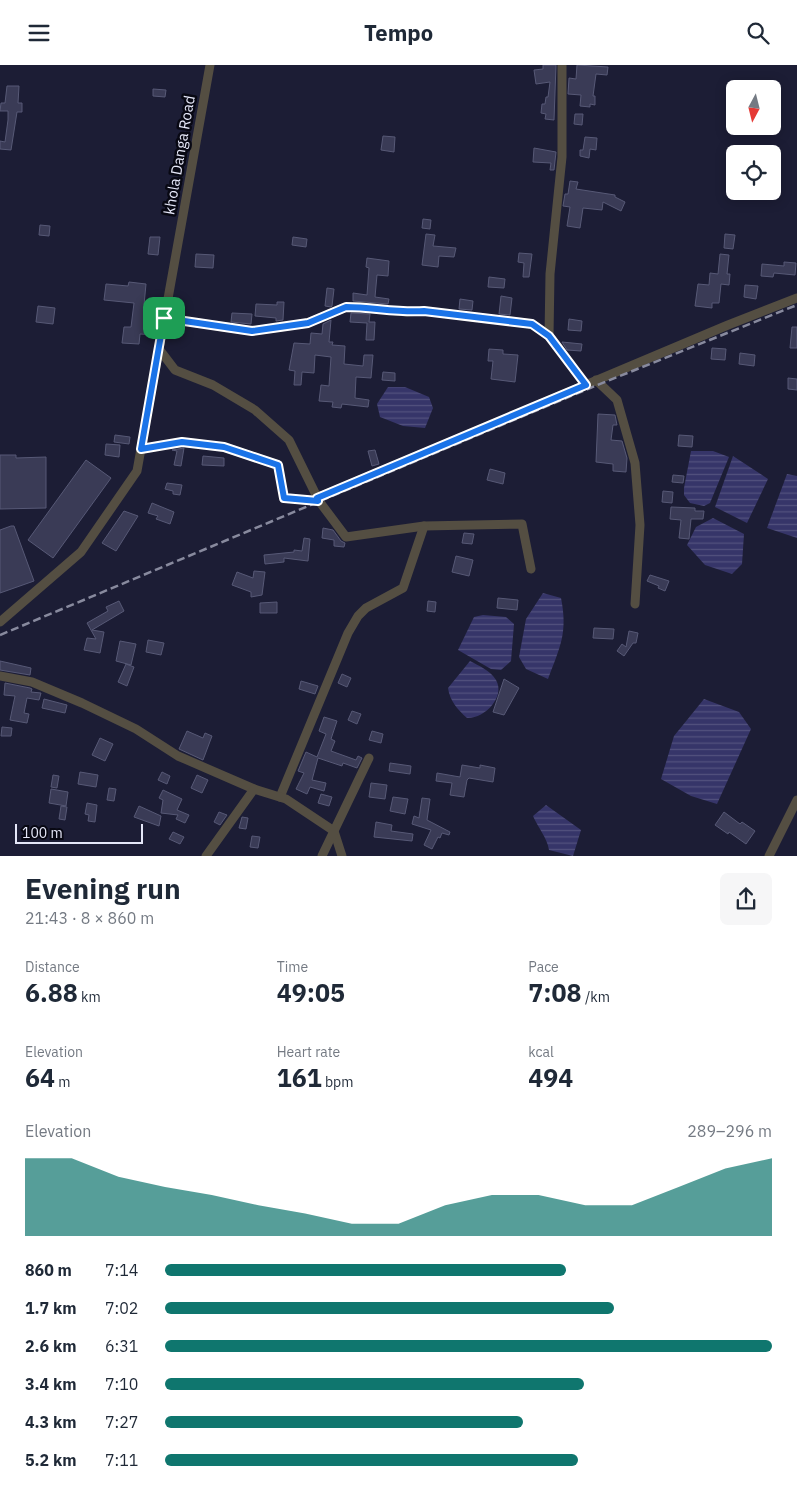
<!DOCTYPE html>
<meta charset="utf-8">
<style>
:root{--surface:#fff;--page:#f6f6f7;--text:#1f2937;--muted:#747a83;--accent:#0f766e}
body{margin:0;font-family:"IBM Plex Sans",sans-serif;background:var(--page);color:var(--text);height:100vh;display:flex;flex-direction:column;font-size:19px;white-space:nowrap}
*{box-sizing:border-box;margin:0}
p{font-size:16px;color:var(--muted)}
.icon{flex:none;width:28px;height:28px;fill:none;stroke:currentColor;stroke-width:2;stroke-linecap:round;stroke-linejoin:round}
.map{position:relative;height:791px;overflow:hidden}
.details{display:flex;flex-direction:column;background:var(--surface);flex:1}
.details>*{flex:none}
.needle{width:32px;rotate:187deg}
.controls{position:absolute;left:726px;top:15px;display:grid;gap:10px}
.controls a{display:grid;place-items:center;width:55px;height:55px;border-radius:8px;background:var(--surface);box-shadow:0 2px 12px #0003;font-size:25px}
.scale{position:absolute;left:15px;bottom:12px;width:128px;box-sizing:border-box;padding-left:5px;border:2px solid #e5e7f8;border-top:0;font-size:14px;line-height:18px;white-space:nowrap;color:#e5e7f8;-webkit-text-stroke:4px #080813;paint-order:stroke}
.pin{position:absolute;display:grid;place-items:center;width:42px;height:42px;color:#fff;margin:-21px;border-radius:10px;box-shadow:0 2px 8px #0006}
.round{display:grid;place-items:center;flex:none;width:52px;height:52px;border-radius:8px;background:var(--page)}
.summary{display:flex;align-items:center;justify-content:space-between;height:85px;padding:0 25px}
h1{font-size:28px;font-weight:800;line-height:38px}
.figures{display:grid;grid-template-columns:repeat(3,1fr);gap:8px;height:85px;padding:5px 25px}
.figures div{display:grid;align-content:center}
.figures b{font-size:25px;font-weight:800}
.figures small{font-size:14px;font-weight:400}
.figures p{font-size:14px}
.chart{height:140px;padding:10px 25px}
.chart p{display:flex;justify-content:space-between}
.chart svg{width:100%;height:90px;margin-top:5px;fill:var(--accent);opacity:.7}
ul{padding:0 25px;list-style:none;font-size:16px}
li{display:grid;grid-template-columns:80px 60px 1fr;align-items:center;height:38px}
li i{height:12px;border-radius:6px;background:var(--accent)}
header{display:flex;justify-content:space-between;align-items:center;height:65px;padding:0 25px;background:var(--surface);font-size:22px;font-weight:800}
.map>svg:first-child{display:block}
.water{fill:url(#water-rules)}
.building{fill:#3a3b56;stroke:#575976}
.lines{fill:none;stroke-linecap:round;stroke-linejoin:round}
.street{stroke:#544e42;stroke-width:9}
.rail{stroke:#888a9e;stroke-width:2.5;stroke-dasharray:8 4;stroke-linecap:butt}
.route-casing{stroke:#fff;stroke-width:10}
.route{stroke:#1a73e8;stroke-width:6}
.labels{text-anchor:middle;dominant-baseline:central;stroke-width:5;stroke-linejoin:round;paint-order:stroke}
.street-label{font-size:15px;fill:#e5e7f8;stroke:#080813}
</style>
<header><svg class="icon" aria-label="menu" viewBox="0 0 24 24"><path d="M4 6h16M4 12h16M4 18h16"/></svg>Tempo<svg class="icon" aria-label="search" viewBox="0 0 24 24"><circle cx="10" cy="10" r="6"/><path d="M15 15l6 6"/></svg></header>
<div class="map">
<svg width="797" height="791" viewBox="0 0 797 791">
<defs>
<pattern id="water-rules" width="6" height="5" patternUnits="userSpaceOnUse" patternTransform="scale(1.25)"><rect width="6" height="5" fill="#363569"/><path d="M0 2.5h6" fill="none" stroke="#53527f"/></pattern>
</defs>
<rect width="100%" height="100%" fill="#1c1d35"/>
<g class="water">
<polygon points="388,322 405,322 429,332 433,343 425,363 403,361 380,352 377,339"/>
<polygon points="691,386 713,386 729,392 710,438 704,441 690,438 684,430 684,423"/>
<polygon points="733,391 768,414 747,458 715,442"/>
<polygon points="787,409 797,411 797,473 767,463"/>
<polygon points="713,453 744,469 742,499 732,509 705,500 687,480 696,462"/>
<path d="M543,528L561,533C568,568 560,582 548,614L526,604L519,592L526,554Z"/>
<polygon points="483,550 506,552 514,559 511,596 501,605 491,604 458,585 474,552"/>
<path d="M470,596C479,601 490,605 496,615C506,632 484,654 467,653C457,644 450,636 448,623Z"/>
<polygon points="704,634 739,647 751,664 717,739 691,731 661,714 674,671"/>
<path d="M546,740L581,765L573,791L549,785C547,772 538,763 533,751Z"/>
</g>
<g class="building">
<polygon points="543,0 556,0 554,55 545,54 546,49 541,48 542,39 545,39 546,32 548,32 550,17 536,19 534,5 543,4"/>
<polygon points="577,0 608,2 607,10 596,9 593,31 595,31 595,40 590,39 590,42 580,41 581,30 568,29 569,13 576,14"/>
<polygon points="7,21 19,21 18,38 22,38 22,47 17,47 11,85 0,84 0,76 5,77 8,55 8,46 0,46 1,38 5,38"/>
<polygon points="153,24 166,25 165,32 153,31"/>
<polygon points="575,49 583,49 582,60 574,59"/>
<polygon points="383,71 395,72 394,87 381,85"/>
<polygon points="585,72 597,73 596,85 590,84 589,93 580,91 580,85 583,85"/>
<polygon points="534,83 556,87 554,105 550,105 551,98 533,97"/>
<polygon points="570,116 578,117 576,124 615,130 615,132 625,137 621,146 603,137 602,145 583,143 580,163 567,161 570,142 563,141 565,129 568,129"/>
<polygon points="423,154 431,155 430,164 422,163"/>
<polygon points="40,160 50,161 49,171 39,170"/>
<polygon points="426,169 435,170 433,181 456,183 454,192 439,191 438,202 422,200"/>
<polygon points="725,169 735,170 733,184 724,183"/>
<polygon points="150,172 160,172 158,190 148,189"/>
<polygon points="293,172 307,174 306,182 292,180"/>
<polygon points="519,188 532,189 529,212 523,212 524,198 518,197"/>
<polygon points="196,189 214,190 213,203 195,202"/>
<polygon points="720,189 729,190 727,209 730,209 729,220 721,219 719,238 712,238 712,243 695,241 698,219 709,220 710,208 718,209"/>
<polygon points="367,193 389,196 388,211 377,210 375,232 389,234 388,239 353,236 353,228 367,230 369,203 366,202"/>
<polygon points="784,197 796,198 795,210 774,208 773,212 761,211 762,199 784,201"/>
<polygon points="489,212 505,214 504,223 488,222"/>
<polygon points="129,217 146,219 144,240 151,241 149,252 158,253 155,270 140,269 139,279 122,278 124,262 131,262 134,238 104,235 106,219 128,221"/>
<polygon points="745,220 758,221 756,234 744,232"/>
<polygon points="327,223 334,224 332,241 331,242 325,241"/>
<polygon points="501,231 512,233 510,250 499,249"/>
<polygon points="460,234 473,236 472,245 459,244"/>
<polygon points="277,237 284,237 283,255 276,256 276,253 255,251 256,239 277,240"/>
<polygon points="38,241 55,243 53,259 36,257"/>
<polygon points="232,248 252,249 251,259 231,257"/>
<polygon points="351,248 370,249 369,257 375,257 374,275 366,275 367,258 350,257"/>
<polygon points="569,254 582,256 581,266 568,265"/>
<polygon points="331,255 329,277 333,277 332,280 345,281 344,299 363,301 364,290 373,290 371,313 356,312 355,333 369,335 368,342 342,339 341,343 332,342 333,337 319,336 321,320 329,321 331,292 315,290 314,308 302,307 301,320 294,320 295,306 289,305 294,278 310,279 311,268 322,269 323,259"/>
<polygon points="792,262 797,262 797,283 790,283"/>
<polygon points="562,277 582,279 581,286 567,285"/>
<polygon points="712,283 726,284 725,295 711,294"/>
<polygon points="489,284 503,285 503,289 518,290 515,317 491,314 493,296 488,296"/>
<polygon points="740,288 755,290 754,301 739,299"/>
<polygon points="383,307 395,308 395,316 382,315"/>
<polygon points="788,313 797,314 797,325 788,324"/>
<polygon points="598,349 615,350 617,360 613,360 611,375 622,376 627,393 626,407 613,406 613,399 596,397"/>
<polygon points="115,370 130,372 129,379 114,377"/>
<polygon points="679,370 693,371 692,382 678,381"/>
<polygon points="106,379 120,380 119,392 105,390"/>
<polygon points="184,383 181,401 174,400 177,386 172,385"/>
<polygon points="375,385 379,399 372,401 368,386"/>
<polygon points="0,390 16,390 16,393 46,392 46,443 0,444"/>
<polygon points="203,391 224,393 224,401 202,400"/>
<polygon points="86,395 111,413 53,493 28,475"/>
<polygon points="490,404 505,408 503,419 487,415"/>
<polygon points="673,410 684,411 683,418 672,417"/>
<polygon points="167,418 182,420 180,430 173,429 173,426 165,424"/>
<polygon points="663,426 673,427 672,438 662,437"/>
<polygon points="152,438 174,447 170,459 156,454 158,451 148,448"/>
<polygon points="671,442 695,443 695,446 704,446 703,454 691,454 689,474 679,473 681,455 670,454"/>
<polygon points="124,446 138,451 116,486 102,478"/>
<polygon points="11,461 14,461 34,516 0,528 0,465"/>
<polygon points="323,463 333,465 341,476 345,478 344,482 334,481 334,475 322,473"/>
<polygon points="464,468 474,469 472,479 462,478"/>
<polygon points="304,473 310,474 308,496 284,493 284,497 265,499 264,490 294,487 294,485 302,486"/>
<polygon points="456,491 473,495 469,511 452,507"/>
<polygon points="254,506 265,507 262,530 251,532 251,527 232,520 237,507 253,513"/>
<polygon points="650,510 669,516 665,526 658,523 659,521 647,516"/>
<polygon points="498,533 518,535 517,545 497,543"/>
<polygon points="119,536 124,546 92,565 104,567 100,588 84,585 87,573 96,574 87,558 108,546 106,542"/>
<polygon points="428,536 436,537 435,547 427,546"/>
<polygon points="277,537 277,548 260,548 260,538"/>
<polygon points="594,563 614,564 613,574 593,573"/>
<polygon points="629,566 638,568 636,578 633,578 624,591 617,586 622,579 626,582"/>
<polygon points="148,575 164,578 161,590 146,587"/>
<polygon points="120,576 136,579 131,600 116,596"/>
<polygon points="0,596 31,603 30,610 0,605"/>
<polygon points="126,599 134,602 127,621 118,617"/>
<polygon points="342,609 351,613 347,622 338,618"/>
<polygon points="504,614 519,623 504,650 493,647"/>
<polygon points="301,616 318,621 315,629 299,624"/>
<polygon points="5,618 30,623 32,624 31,627 41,628 39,635 27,633 24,648 29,649 27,658 10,655 15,631 4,630"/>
<polygon points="44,634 67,640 65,648 42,643"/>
<polygon points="352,646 361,649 357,659 348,655"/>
<polygon points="324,652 337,656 331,674 335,676 331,686 356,695 358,691 362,693 357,703 343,698 342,701 318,693 312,715 326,718 324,726 310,722 307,729 296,724 304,708 298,706 306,687 317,692 326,669 319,666"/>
<polygon points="2,662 12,663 11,671 1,671"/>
<polygon points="187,666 203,673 205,668 212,671 203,695 179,684"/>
<polygon points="372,666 383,669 381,678 369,675"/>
<polygon points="100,673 113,679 105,696 92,690"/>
<polygon points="390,698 411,701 410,709 389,706"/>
<polygon points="462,700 480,703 480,700 495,703 493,717 469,713 467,715 464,732 450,730 452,718 436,716 437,708 460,712"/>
<polygon points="80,707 98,710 96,722 78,719"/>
<polygon points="162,707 170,711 167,719 158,715"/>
<polygon points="53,710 59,711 57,723 51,722"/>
<polygon points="197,710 208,715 202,728 191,723"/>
<polygon points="371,718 387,720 385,734 369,732"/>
<polygon points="109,723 116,724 114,736 107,735"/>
<polygon points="51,724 68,727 66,741 49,738"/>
<polygon points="163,725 182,734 177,745 189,750 185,758 176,754 178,750 161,748 163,735 159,733"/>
<polygon points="321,729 332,732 329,741 318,738"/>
<polygon points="393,732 408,734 405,749 390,746"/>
<polygon points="422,733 430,734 427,755 450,767 449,770 442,768 440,773 438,772 432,784 424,780 431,765 412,759 414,751 419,753"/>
<polygon points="87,738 97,740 95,757 88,756 89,750 85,749"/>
<polygon points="61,741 67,742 65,755 59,754"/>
<polygon points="139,741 161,751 159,761 134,752"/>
<polygon points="219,747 227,750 220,760 214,757"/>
<polygon points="724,747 740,759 742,757 755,766 746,779 729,767 728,769 715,760"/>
<polygon points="242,752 248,753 246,764 239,763"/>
<polygon points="376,757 392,760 391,766 413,769 412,776 374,772"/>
<polygon points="173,767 184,772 180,779 169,774"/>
<polygon points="252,771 260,772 258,783 250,782"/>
</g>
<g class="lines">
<g class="street">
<polyline points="562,0 562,92 550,209 549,271 586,320"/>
<polyline points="164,253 252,266 308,258 346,242 363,242 406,247 424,246 532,259 549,271"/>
<polyline points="159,284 175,305 213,320 255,345 289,375 319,436 346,472 424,461 522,459 531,504"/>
<polyline points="596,315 617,335 635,398 640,460 635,539"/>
<polyline points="141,384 182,377 224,382 278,400 284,433 319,436"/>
<polyline points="317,433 728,260 797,233"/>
<polyline points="0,557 81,487 137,406 210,0"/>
<polyline points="0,611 32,617 82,638 136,664 178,691 254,724"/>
<polyline points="280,732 348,568 358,551 366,543 403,523 424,461"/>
<polyline points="206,791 254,724 286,734 334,766 342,791"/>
<polyline points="322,791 369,693"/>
<polyline points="769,791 797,735"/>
</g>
<polyline class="rail" points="0,570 595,321 797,240"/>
</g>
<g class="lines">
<defs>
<path id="route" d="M346,242C372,242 398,248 424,246L532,259L549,271L586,320L317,433L318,436L284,433L278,400L224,382L182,377L141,384L164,253L252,266L308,258Z"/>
</defs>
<use href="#route" class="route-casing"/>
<use href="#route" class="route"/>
</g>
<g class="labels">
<g class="street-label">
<text transform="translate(179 90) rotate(-80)">khola Danga Road</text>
</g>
</g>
</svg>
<div class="controls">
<a><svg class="needle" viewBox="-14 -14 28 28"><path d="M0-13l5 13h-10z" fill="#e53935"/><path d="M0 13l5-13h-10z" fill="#747a83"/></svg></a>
<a><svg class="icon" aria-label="locate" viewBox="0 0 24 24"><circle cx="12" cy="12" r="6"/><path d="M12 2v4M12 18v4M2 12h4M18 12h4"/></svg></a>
</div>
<div class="scale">100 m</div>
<div class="pin" style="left:164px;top:253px;background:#1e9e55"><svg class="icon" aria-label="arrive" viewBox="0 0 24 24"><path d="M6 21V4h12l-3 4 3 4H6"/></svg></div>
</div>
<section class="details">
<div class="summary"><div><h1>Evening run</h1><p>21:43 · 8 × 860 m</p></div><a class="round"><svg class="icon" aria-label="share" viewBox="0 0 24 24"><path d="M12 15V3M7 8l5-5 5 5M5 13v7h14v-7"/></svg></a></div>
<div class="figures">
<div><p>Distance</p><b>6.88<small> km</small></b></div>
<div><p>Time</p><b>49:05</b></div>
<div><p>Pace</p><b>7:08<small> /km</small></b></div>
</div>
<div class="figures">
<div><p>Elevation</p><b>64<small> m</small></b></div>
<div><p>Heart rate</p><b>161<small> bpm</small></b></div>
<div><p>kcal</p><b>494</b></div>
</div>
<div class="chart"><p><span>Elevation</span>289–296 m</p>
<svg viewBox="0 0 160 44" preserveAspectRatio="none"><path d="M0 44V6L10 6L20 15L30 20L40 24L50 29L60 33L70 38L80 38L90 29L100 24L110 24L120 29L130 29L140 20L150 11L160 6V44z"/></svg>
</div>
<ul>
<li><b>860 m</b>7:14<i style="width:66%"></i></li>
<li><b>1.7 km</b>7:02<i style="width:74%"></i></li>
<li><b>2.6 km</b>6:31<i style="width:100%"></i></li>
<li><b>3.4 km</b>7:10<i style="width:69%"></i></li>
<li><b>4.3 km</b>7:27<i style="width:59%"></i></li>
<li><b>5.2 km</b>7:11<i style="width:68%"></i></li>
</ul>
</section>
